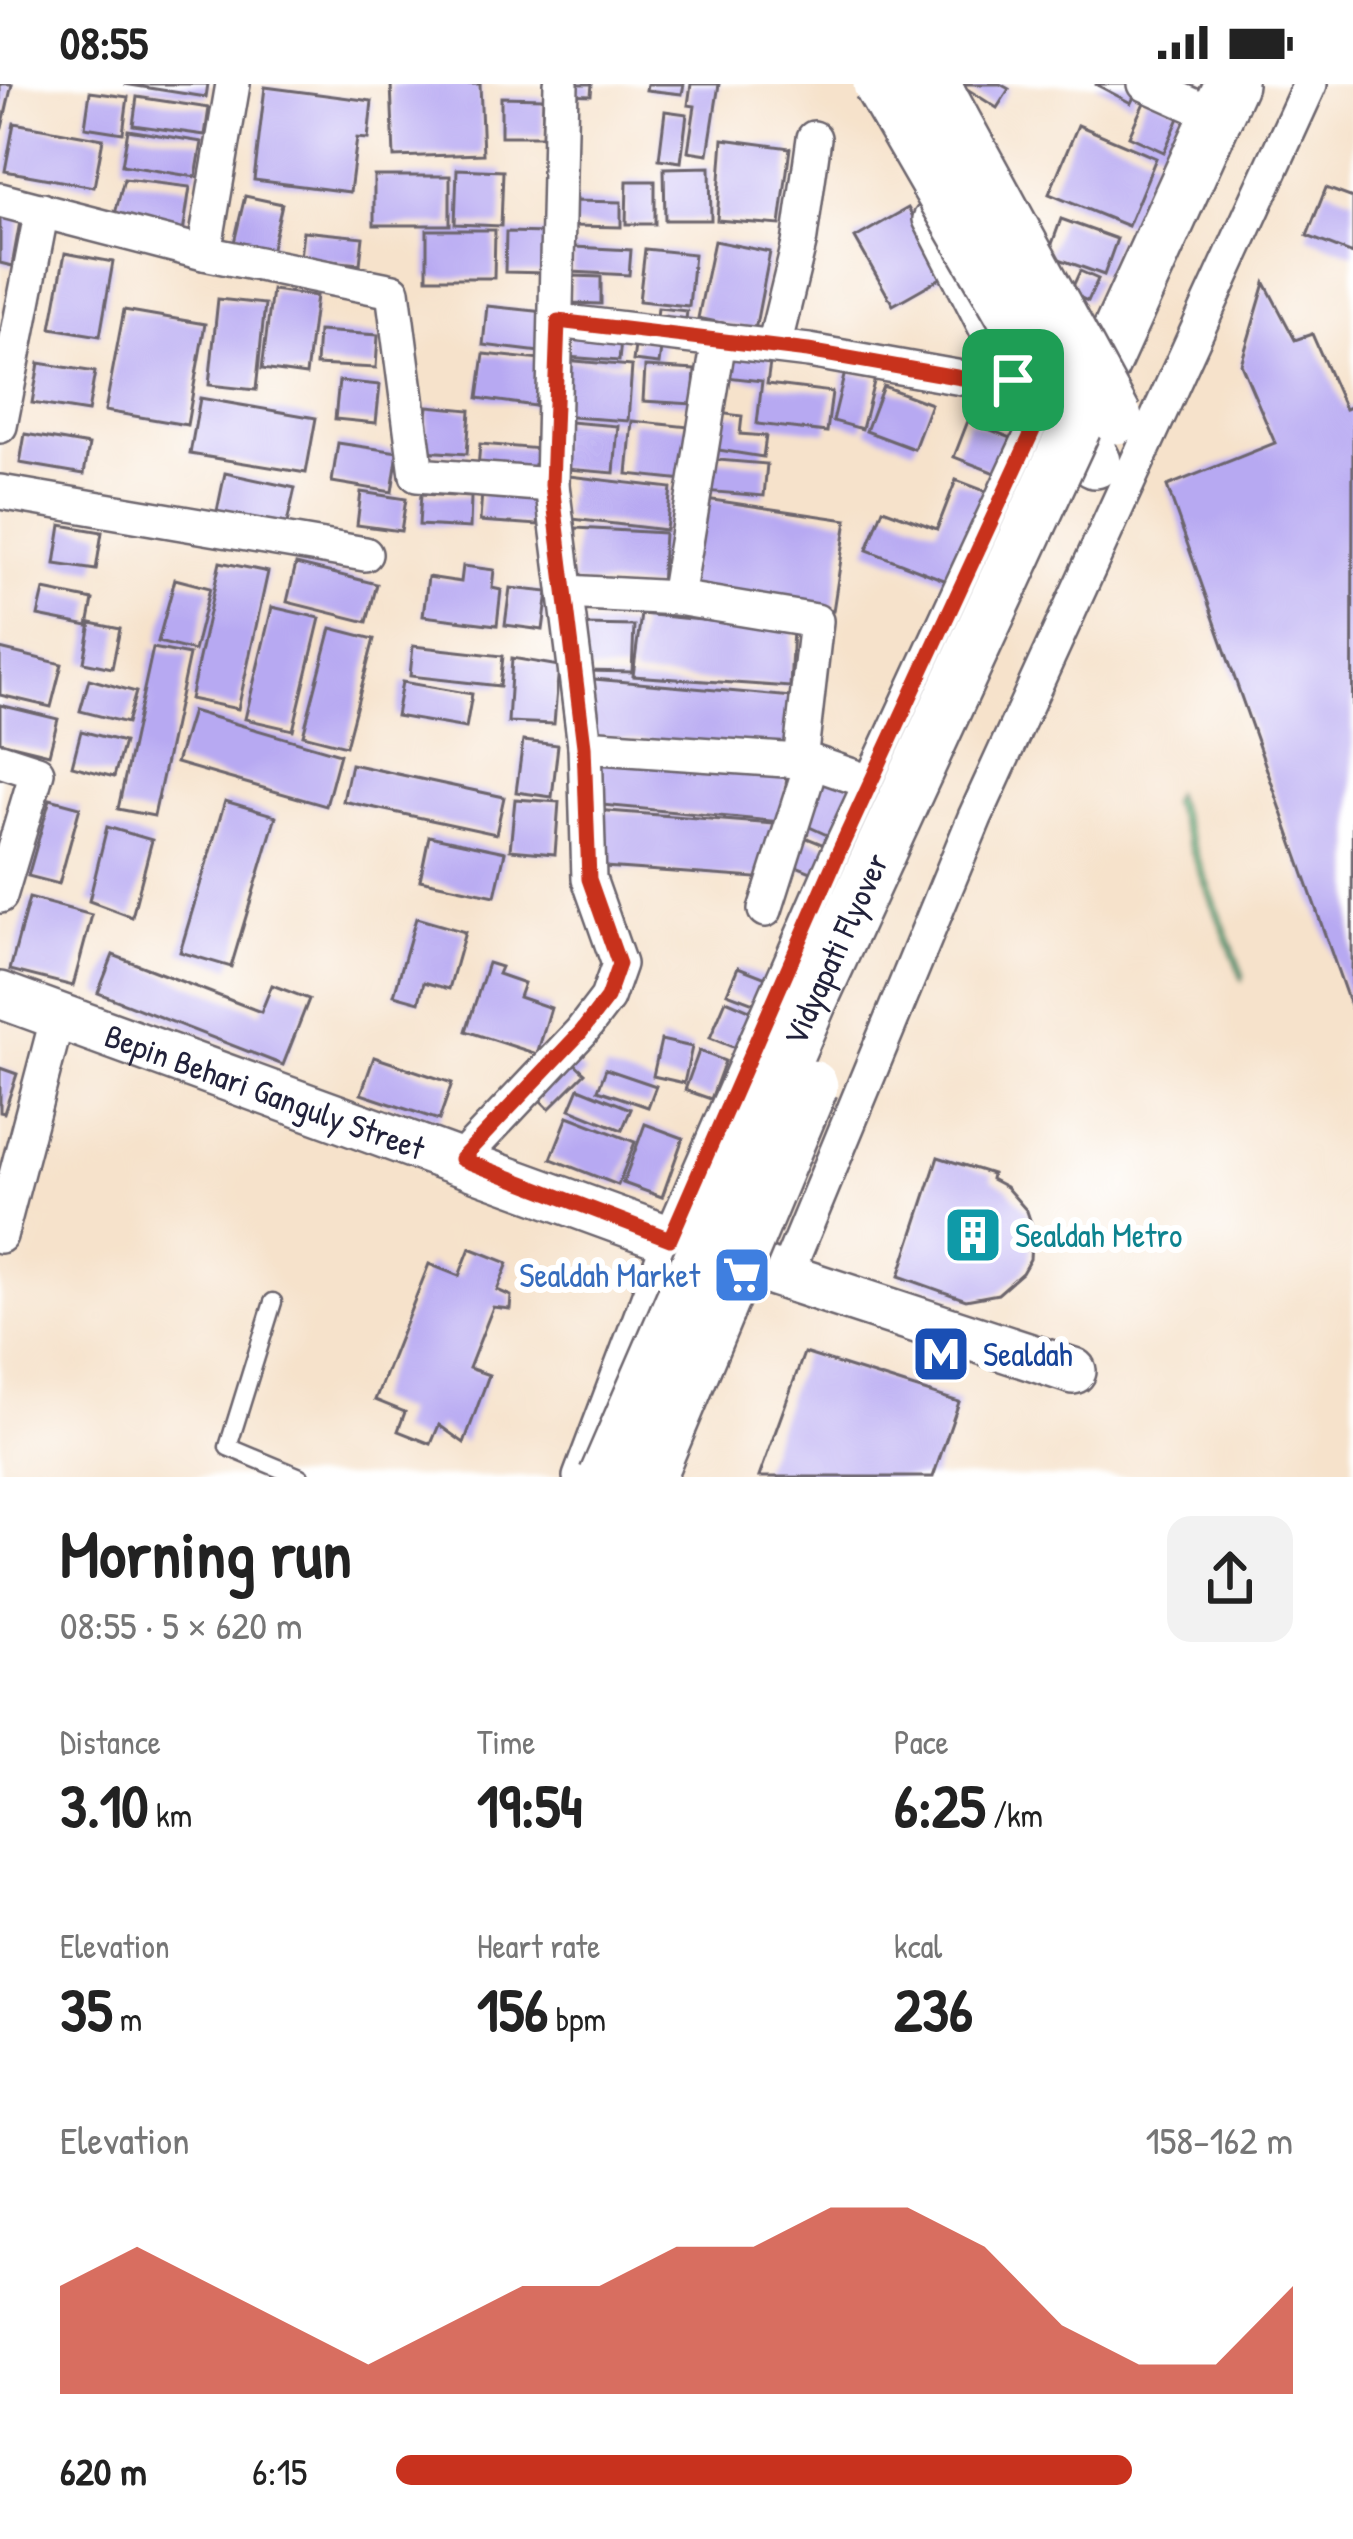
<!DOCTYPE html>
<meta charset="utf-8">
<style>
:root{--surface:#fff;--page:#f2f2f2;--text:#222;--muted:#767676;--accent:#c8321e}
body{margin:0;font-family:"Patrick Hand",sans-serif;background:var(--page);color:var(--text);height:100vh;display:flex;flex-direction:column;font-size:45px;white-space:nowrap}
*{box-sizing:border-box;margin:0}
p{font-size:39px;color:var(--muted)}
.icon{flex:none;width:66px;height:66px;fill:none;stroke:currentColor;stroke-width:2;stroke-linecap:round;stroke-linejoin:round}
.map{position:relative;height:1393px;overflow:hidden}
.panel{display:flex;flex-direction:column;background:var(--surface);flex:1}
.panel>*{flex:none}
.pin{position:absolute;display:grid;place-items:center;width:102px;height:102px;color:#fff;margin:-51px;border-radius:24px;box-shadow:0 6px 18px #0006}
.round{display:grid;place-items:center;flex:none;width:126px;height:126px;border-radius:24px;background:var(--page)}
.headline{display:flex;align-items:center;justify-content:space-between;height:204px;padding:0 60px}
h1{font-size:66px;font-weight:800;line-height:90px}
.metrics{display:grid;grid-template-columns:repeat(3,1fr);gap:18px;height:204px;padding:12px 60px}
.metrics div{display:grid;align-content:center}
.metrics b{font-size:60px;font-weight:800}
.metrics small{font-size:33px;font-weight:400}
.metrics p{font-size:33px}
.chart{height:336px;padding:24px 60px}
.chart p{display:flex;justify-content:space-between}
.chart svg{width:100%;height:216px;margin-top:12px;fill:var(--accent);opacity:.7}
ul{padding:0 60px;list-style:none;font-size:39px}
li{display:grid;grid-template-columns:192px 144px 1fr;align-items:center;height:90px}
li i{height:30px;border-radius:15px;background:var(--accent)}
.status{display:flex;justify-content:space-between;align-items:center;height:84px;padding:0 60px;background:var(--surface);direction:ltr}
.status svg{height:33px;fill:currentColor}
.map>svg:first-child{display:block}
.green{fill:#90de9d;stroke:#59806c;stroke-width:3}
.building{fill:#b7a9f2}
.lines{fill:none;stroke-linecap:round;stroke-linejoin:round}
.lane-casing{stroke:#6c656d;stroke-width:21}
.street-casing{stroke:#6c656d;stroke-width:38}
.secondary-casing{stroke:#6c656d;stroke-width:50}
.primary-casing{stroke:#6c656d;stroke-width:56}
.lane{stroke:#fff;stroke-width:16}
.street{stroke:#fff;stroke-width:33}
.secondary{stroke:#fff;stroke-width:45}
.primary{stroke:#fff;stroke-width:51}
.primary-bridge-casing{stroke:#6c656d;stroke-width:56;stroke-linecap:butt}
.primary-bridge{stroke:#fff;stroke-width:51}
.route-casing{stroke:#fff;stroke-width:24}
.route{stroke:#c8321e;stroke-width:15}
.labels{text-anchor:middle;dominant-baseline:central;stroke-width:12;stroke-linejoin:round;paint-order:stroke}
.street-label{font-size:33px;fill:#22223b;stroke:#fff}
.culture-label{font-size:33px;fill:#0d838f;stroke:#fff;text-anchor:start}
.shop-label{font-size:33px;fill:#366cbe;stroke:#fff;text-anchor:end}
.transit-label{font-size:33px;fill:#164399;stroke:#fff;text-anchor:start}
</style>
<div class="status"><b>08:55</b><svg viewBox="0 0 49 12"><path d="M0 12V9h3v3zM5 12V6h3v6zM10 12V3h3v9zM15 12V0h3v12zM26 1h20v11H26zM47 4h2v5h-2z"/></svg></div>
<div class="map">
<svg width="1353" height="1393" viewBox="0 0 1353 1393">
<rect width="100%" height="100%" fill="#fff"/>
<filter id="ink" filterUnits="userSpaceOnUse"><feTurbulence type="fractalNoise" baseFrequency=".00833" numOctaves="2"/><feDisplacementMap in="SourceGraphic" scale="24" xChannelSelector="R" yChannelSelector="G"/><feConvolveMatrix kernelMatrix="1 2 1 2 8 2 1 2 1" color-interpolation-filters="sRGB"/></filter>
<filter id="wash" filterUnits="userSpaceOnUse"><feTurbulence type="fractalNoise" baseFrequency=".004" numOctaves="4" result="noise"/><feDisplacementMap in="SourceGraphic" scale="48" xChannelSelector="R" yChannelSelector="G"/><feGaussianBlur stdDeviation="2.7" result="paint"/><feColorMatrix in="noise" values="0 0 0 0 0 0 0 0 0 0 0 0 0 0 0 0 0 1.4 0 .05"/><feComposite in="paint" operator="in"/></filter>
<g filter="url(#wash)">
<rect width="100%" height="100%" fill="#f6e2cb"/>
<polygon class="green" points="1174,710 1244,891 1242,896 1171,717"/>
<g id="blocks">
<g class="building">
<polygon points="0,0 12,0 2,44 0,44"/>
<polygon points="124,0 208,0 206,13"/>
<polygon points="391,0 480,0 483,70 394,73"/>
<polygon points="565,0 592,0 591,11 564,10"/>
<polygon points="647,0 684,0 682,10 646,6"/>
<polygon points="691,0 719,0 708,70 688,67 695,22 688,21"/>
<polygon points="959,0 1000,0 1009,5 997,24"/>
<polygon points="1095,0 1132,0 1139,3 1131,19"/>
<polygon points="265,3 372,17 368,55 357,54 350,108 254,96"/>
<polygon points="90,8 128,13 123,49 85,43"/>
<polygon points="1147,12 1182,27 1164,68 1129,52"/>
<polygon points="137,13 209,24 205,51 133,41"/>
<polygon points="501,13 543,14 542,52 501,52"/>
<polygon points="665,27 687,30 681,78 659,75"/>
<polygon points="14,39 103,55 94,103 5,87"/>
<polygon points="1078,41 1156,74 1128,142 1049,110"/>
<polygon points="128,46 202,58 196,93 122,81"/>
<polygon points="723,55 790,64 780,141 717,136"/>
<polygon points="710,83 711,136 665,136 664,84"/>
<polygon points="457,85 503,87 501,142 455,140"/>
<rect x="374" y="92" width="76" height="49"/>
<polygon points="124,95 190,103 183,149 114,134"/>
<polygon points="627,97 655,97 655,140 626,140"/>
<polygon points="1326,104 1353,114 1353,170 1307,152"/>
<polygon points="245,112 282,120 270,172 233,163"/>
<polygon points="574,117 621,118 621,143 573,142"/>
<polygon points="908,124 946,191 893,221 855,154"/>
<polygon points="0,128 21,132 12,182 0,179"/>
<polygon points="1061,135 1117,155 1104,191 1048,171"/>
<polygon points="427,146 495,146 494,194 427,194"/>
<polygon points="303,147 363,153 360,180 300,174"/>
<polygon points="506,148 548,149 547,189 505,188"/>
<polygon points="714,157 770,168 755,246 698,234"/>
<polygon points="574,163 631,166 629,191 572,188"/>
<polygon points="645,165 694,170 689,222 639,217"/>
<polygon points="65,169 113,178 100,252 51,244"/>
<polygon points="1080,187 1098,195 1088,217 1070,209"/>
<polygon points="573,192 601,193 601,220 572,219"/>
<polygon points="1265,199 1295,256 1312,250 1345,325 1353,322 1352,927 1167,402 1275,359 1241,280"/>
<polygon points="272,206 316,212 306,291 262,285"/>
<polygon points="218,215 265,220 256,306 209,301"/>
<polygon points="487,222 545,228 540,268 483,261"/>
<polygon points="658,224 687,227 685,244 656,241"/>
<polygon points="124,226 205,240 187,341 105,327"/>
<polygon points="570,241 622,246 619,277 567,273"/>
<polygon points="318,247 378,251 376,284 316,281"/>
<polygon points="636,255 662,257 659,280 633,277"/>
<polygon points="722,259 772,265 767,300 832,308 827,348 757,340 762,297 718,292"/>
<polygon points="484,270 541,276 535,322 478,314"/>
<polygon points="564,276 632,282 628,337 559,332"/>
<polygon points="39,279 95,288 88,328 32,319"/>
<polygon points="645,283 695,286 693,320 643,317"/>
<polygon points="845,288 875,294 862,345 833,337"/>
<polygon points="339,297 380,301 376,339 335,335"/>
<polygon points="883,302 931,320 914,365 866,347"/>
<polygon points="200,314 316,334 306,389 190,370"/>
<polygon points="428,322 470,326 467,370 424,367"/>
<polygon points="710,328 742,332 740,350 766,352 763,373 706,364"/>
<polygon points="558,337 618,342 614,389 554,384"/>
<polygon points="632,337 699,344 694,397 627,390"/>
<polygon points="968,337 1014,355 1000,391 954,373"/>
<polygon points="25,350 89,361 84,390 20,379"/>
<polygon points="338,359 398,368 392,408 332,398"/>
<polygon points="480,360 541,365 539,390 478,385"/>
<polygon points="706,375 767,380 764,412 703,407"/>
<polygon points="225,389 295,404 285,448 216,432"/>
<polygon points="569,392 671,404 666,446 564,434"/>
<polygon points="956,396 993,410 957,501 867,466 883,425 937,445"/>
<polygon points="482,407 541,411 538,441 480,437"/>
<polygon points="361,408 406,415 401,447 357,441"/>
<polygon points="421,410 471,413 470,444 419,441"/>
<polygon points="699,414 847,436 833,527 685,506"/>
<polygon points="61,441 102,448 96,486 55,480"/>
<polygon points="576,444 664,449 661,503 573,499"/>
<polygon points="220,478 268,488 238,625 190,615"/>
<polygon points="296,480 377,500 367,538 287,518"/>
<polygon points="463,482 494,486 492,504 501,506 497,541 423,532 428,493 461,498"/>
<polygon points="175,495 210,504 194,567 158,558"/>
<polygon points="510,504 548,508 543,546 505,541"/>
<polygon points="44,506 93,516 88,542 38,532"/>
<polygon points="272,523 320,534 293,646 245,635"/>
<polygon points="641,530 793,545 790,603 633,592"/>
<polygon points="91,539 120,545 112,584 84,578"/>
<polygon points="585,541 634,542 632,588 584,587"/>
<polygon points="331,544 374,555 346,662 303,651"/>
<polygon points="413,562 503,572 500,602 410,592"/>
<polygon points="153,564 189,571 154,732 118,725"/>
<polygon points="0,565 62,580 51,623 0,611"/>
<polygon points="512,574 559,582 554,640 508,638"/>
<polygon points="89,595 136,608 127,639 80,627"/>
<polygon points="594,595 793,613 793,667 589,652"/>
<polygon points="402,598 472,610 466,644 396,632"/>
<polygon points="0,621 58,635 49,670 0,658"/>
<polygon points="192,627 340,670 326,722 176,679"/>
<polygon points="81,647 124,658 114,693 72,682"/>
<polygon points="523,657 558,661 552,713 516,708"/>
<polygon points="596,665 788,683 782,738 591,720"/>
<polygon points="351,680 504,713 496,750 343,717"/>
<polygon points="827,688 859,703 836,755 803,740"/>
<polygon points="50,715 80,723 59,800 28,792"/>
<polygon points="515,715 559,718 555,770 510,766"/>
<polygon points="225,717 276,732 231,883 180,868"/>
<polygon points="595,726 774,740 769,795 591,782"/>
<polygon points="107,743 152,756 132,833 89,817"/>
<polygon points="797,750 837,766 826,794 786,778"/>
<polygon points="429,752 505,768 495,812 420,796"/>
<polygon points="29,814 92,831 73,902 10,886"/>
<polygon points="416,834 465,848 449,905 424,898 419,918 394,911"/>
<polygon points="113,871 261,928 272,901 309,915 283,981 98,909"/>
<polygon points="488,879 501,883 498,890 524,899 519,913 551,924 537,970 466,947"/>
<polygon points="738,883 774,897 764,923 727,909"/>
<polygon points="726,916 759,930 743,967 710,954"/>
<polygon points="661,956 692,963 684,999 653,992"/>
<polygon points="699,967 725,977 711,1015 685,1006"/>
<polygon points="374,973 452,999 439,1036 361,1010"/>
<polygon points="570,975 585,989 549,1025 535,1011"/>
<polygon points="0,984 17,990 4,1029 0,1028"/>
<polygon points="606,985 656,1002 648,1023 598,1006"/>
<polygon points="579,1004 631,1025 622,1046 570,1025"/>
<polygon points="568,1032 635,1058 618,1101 551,1075"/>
<polygon points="645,1040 683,1054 662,1113 623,1099"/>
<polygon points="938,1073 992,1090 991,1095 1006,1103 1027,1127 1032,1142 1030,1175 1022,1189 998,1210 966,1216 899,1192"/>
<polygon points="470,1164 508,1179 497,1206 511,1212 510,1225 493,1223 469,1284 489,1291 464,1359 439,1341 431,1360 398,1347 405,1328 375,1316 429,1180 459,1192"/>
<polygon points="804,1269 959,1318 933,1393 759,1393"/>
</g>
</g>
</g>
<g filter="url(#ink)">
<use href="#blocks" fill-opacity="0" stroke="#6c656d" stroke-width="3"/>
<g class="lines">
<defs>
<polyline id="lane" points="273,1218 228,1363 300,1393"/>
<g id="street">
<polyline points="1145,0 1203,26"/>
<polyline points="0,116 204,169 393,207 417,391 552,401"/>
<polyline points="930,135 1021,313"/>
<polyline points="204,169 233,0"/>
<polyline points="558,237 809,267 962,294 1013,296"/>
<polyline points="774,262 799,160 814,54"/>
<polyline points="0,342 42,126"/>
<polyline points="0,408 365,470"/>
<polyline points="566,508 677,514 816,537 800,677"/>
<polyline points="677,514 719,256"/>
<polyline points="585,662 812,678 765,826"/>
<polyline points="0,676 37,688 0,812"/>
<polyline points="812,678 870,698"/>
<polyline points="461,1075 581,948 607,914 619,880 589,795 585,662 552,401 561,0"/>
<polyline points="0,1152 58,932"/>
<polyline points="785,1193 975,733 1310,0"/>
<polyline points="580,1393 670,1155 840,765 1056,298"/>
</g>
<g id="secondary">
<path id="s1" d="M0,911L670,1155L1073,1287"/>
</g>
<polyline id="primary" points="1095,378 1076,341 1231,0"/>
</defs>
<use href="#lane" class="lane-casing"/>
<use href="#street" class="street-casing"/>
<use href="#secondary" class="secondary-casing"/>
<use href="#primary" class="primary-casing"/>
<use href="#lane" class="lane"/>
<use href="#street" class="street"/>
<use href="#secondary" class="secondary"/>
<use href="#primary" class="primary"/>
<defs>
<g id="primary-bridge">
<polyline points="934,0 1116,334"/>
<path id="s2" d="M605,1393L811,917L1076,341L879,0"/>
<polyline points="649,1393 812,1002"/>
</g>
</defs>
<use href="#primary-bridge" class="primary-bridge-casing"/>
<use href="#primary-bridge" class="primary-bridge"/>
</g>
</g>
<g class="lines" filter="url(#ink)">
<defs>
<polygon id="route" points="558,237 808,267 962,294 1013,296 1035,342 840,765 670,1155 461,1075 581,948 607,914 619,880 589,795 584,662 552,401"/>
</defs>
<use href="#route" class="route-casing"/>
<use href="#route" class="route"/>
</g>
<defs>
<symbol id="building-square" viewBox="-11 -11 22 22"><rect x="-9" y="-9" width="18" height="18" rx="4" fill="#0f9aa8" stroke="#fff"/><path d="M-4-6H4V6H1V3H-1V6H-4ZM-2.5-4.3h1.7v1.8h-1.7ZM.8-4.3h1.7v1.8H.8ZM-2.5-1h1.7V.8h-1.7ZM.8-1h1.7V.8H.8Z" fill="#fff"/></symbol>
<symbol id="supermarket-square" viewBox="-11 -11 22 22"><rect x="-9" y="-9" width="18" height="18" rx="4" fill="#3f7fe0" stroke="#fff"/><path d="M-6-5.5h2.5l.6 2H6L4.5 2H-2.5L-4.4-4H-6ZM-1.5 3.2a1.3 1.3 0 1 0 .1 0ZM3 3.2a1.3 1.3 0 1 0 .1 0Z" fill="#fff"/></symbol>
<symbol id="metro-square" viewBox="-11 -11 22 22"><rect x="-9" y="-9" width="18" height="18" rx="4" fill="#1a4fb4" stroke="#fff"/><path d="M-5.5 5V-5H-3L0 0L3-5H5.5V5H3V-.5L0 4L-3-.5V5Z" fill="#fff"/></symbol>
</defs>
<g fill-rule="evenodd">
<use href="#building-square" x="940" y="1118" width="66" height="66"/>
<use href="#supermarket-square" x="709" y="1158" width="66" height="66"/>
<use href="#metro-square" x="908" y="1237" width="66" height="66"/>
</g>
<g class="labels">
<g class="street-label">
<text stroke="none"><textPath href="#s2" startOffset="576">Vidyapati Flyover</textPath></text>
<text stroke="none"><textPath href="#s1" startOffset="282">Bepin Behari Ganguly Street</textPath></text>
</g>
<g class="culture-label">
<text x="1015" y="1151">Sealdah Metro</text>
</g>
<g class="shop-label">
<text x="700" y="1191">Sealdah Market</text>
</g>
<g class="transit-label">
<text x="983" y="1270">Sealdah</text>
</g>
</g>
</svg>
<div class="pin" style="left:1013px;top:296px;background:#1e9e55"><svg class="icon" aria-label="arrive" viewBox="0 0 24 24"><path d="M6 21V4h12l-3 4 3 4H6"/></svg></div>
</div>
<section class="panel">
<div class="headline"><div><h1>Morning run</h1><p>08:55 · 5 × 620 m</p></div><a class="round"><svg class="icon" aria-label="share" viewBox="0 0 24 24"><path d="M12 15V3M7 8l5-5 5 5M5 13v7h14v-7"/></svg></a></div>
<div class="metrics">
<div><p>Distance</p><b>3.10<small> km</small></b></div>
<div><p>Time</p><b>19:54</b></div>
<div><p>Pace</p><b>6:25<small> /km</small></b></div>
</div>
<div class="metrics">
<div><p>Elevation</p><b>35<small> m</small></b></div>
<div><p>Heart rate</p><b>156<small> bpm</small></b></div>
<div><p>kcal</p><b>236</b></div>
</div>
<div class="chart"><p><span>Elevation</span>158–162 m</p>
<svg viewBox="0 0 160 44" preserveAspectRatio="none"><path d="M0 44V22L10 14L20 22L30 30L40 38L50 30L60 22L70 22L80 14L90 14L100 6L110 6L120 14L130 30L140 38L150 38L160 22V44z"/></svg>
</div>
<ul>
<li><b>620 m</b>6:15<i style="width:82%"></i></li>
</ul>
</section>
